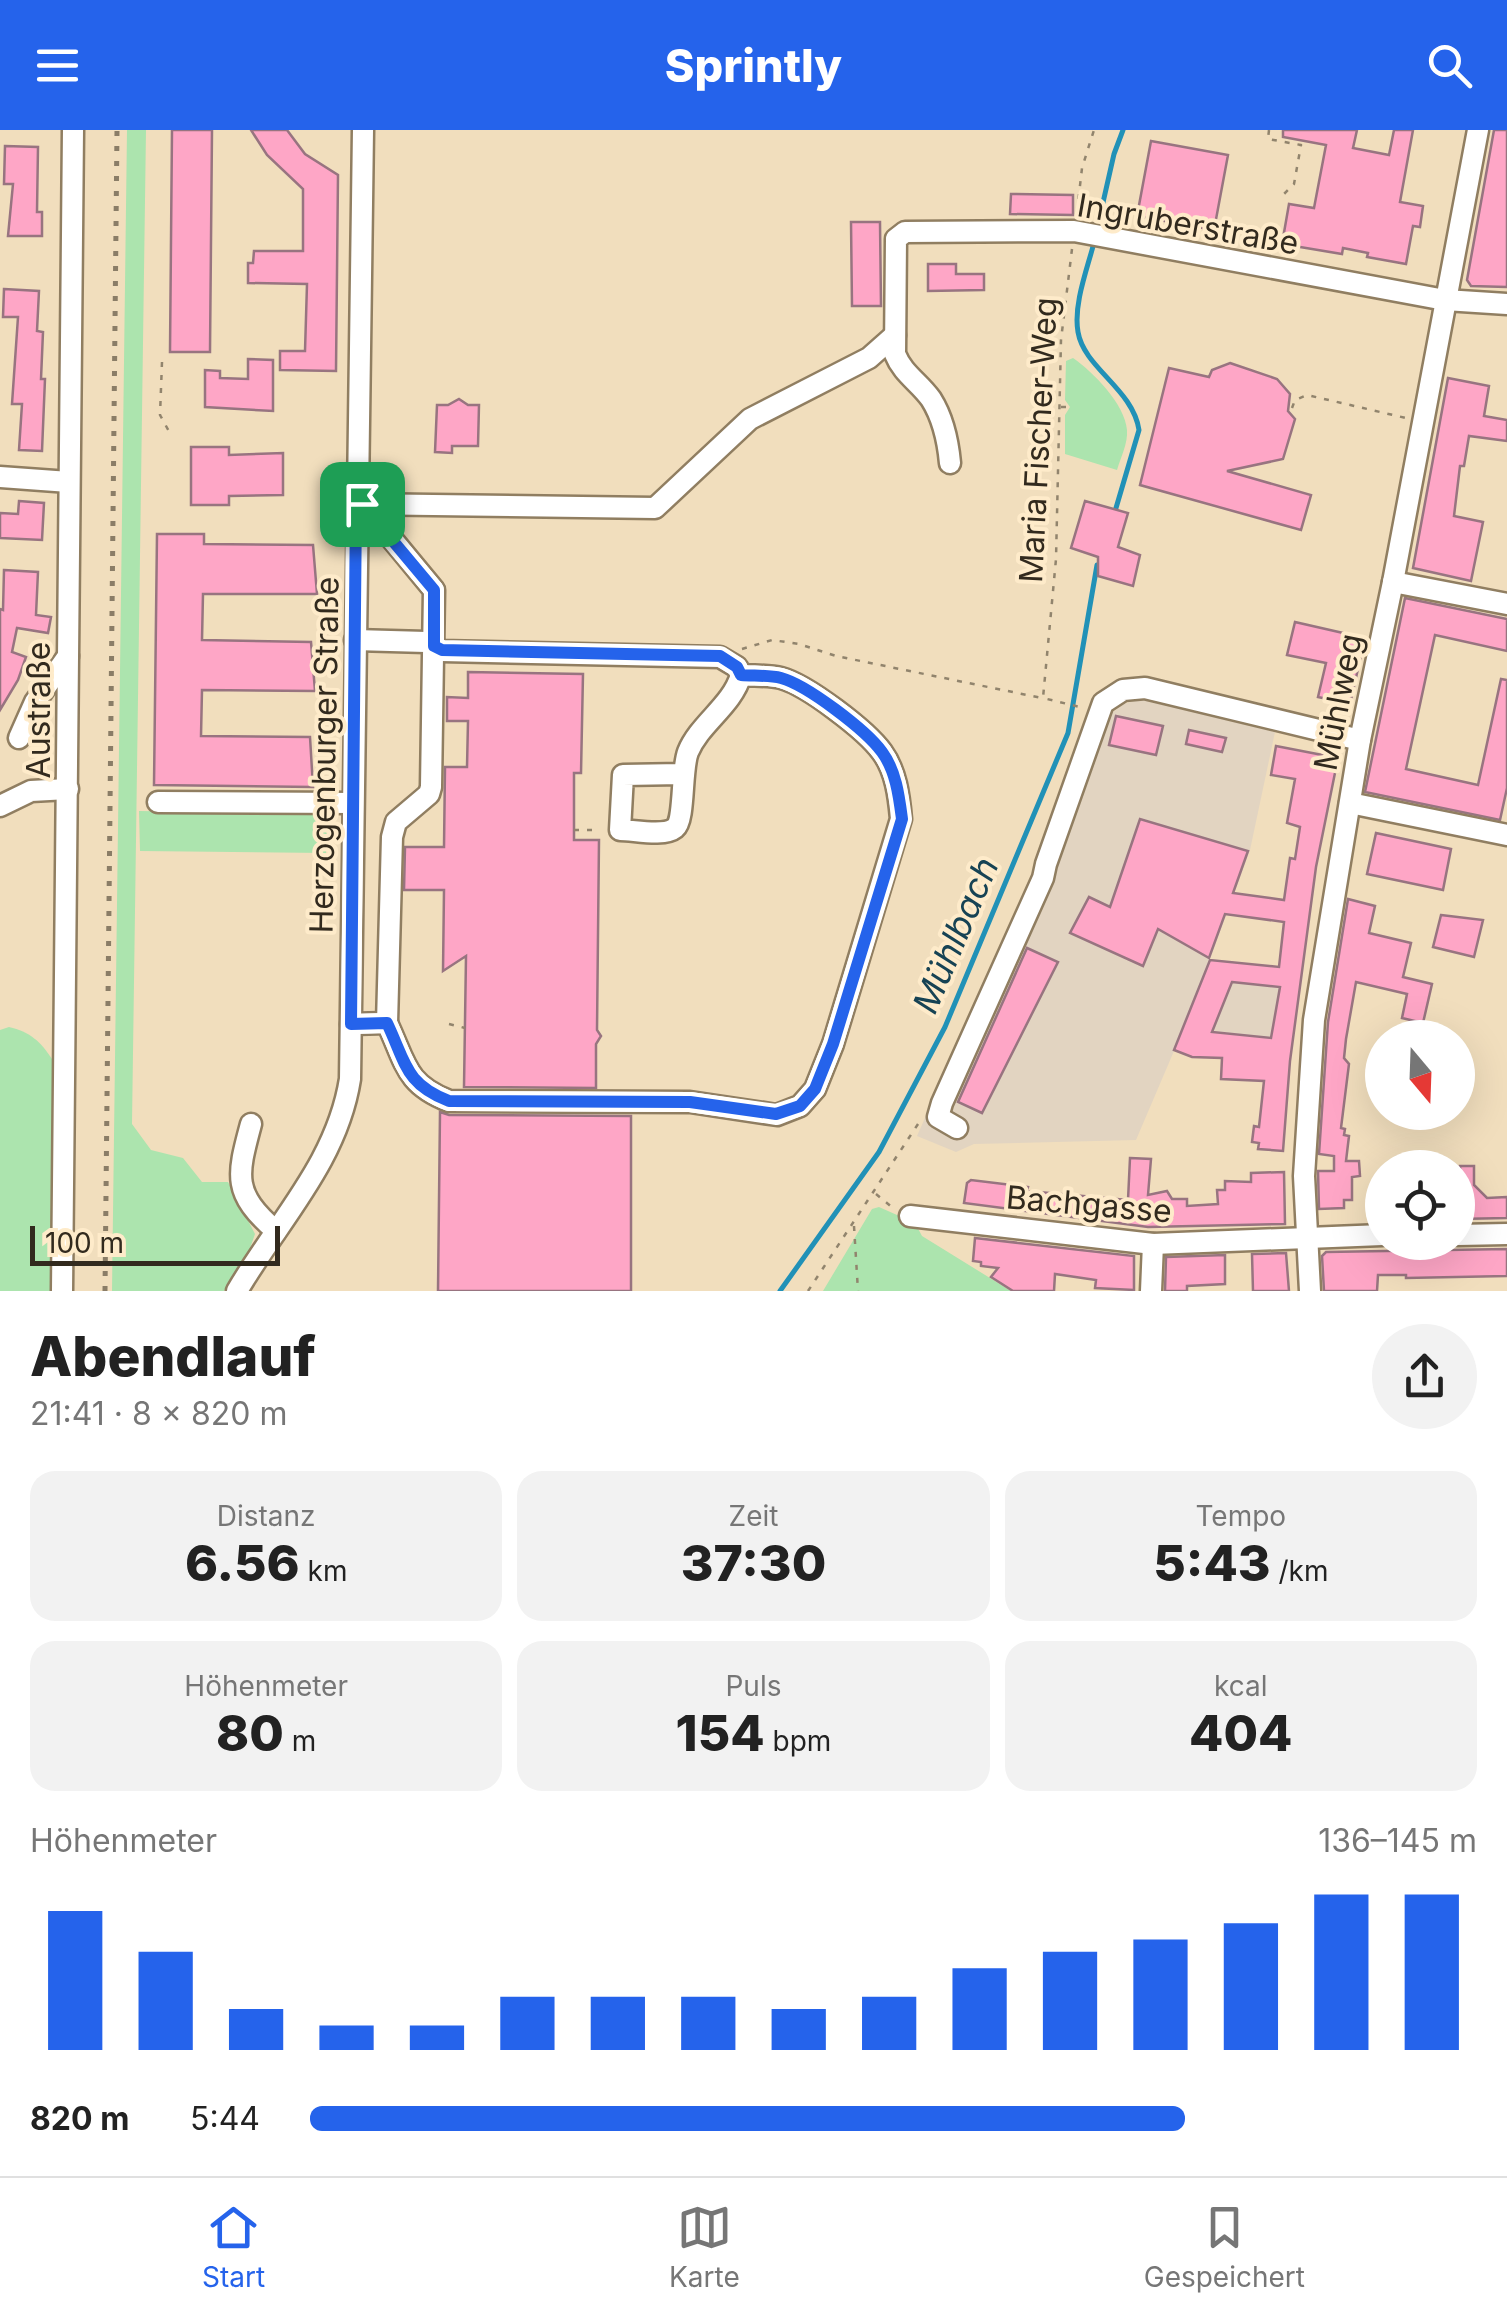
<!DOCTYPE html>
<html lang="de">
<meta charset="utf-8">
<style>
:root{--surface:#fff;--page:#f2f2f2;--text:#222;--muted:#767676;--line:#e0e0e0;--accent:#2563eb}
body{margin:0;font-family:Inter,sans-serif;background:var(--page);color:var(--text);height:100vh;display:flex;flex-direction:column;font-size:38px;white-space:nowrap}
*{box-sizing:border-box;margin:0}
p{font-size:32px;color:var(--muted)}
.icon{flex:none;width:55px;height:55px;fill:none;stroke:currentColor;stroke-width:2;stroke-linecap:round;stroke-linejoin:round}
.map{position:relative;height:1161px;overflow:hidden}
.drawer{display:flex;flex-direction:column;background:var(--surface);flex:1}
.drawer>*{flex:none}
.needle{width:65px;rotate:161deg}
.controls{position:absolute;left:1365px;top:890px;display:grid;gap:20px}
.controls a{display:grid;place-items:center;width:110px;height:110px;border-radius:50%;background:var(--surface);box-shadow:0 10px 40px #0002;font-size:50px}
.scale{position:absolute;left:30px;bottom:25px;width:250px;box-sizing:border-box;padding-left:10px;border:5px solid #322a1e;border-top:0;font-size:28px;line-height:35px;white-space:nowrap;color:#322a1e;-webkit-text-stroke:8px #feebca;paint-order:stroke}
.pin{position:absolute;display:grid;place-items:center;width:85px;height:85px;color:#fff;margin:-42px;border-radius:20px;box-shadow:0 5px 15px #0006}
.round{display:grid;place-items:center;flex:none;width:105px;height:105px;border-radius:52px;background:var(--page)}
.overview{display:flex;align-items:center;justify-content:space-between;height:170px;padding:0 30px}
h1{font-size:55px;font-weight:800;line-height:75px}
.metrics{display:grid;grid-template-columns:repeat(3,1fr);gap:15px;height:170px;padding:10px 30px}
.metrics div{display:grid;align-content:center;border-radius:25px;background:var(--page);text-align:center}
.metrics b{font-size:50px;font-weight:800}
.metrics small{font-size:28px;font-weight:400}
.metrics p{font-size:28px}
.chart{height:280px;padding:20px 30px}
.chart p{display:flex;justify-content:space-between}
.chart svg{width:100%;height:180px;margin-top:10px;stroke:var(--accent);stroke-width:6}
ul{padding:0 30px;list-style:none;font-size:32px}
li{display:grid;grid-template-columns:160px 120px 1fr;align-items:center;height:75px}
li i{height:25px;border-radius:12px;background:var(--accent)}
header{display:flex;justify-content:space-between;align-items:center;height:130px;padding:0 30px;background:var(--accent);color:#fff;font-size:45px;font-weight:800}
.tabs{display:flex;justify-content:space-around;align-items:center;height:140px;border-top:2px solid var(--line);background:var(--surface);font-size:28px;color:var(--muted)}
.tabs a{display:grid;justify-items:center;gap:5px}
.tabs .on{color:var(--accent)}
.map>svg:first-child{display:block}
.commercial{fill:#e2d4c1}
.green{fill:#ace4ae}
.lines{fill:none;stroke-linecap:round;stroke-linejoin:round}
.stream{stroke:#2191b7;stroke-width:5}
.building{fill:#fea6c6;stroke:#987480;stroke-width:2.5;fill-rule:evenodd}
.minor-casing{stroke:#907e61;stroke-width:25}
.path{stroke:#91846d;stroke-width:2.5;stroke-dasharray:5 8;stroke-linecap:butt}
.minor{stroke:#fff;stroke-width:20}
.rail{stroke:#8a7d67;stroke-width:5;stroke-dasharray:5 10;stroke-linecap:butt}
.route-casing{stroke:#fff;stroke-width:20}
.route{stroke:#2563eb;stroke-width:12}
.labels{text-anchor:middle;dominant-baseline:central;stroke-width:8;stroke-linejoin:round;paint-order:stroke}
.street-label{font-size:32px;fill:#322a1e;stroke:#feebca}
.water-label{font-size:35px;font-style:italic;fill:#174354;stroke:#feebca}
</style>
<header><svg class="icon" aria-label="menu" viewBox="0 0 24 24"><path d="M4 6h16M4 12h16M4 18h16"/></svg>Sprintly<svg class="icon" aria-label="search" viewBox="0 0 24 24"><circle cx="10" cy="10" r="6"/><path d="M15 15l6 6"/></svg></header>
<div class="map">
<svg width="1507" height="1161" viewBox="0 0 1507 1161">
<rect width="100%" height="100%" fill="#f1debd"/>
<polygon class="commercial" points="1139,569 1275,602 1250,720 1210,829 1303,840 1290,931 1193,927 1174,921 1136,1010 974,1014 956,1022 917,1006 971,884 1052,751 1109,585 1124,574"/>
<g class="green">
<polygon points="127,0 146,0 132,994 151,1020 183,1028 202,1052 228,1052 255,1104 248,1124 224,1161 112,1161"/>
<path d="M1073,228C1093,242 1125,274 1127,300C1128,313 1121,327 1117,340L1065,324V285L1070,277L1065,270L1066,231Z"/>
<polygon points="139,681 327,684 326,723 140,721"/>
<path d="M9,897C30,902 40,911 52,929V1161H0V900Z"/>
<polygon points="879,1077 915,1093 922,1106 1011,1161 823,1161 872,1079"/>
</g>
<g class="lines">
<g class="stream">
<polyline points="1097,99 1114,24 1123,0"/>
<path d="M1095,109C1088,137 1073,174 1078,202C1084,238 1133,259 1139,300L1116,378"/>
<polyline points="780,1161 879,1022 945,897 1068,603 1097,435"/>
</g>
</g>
<g class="building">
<polygon points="172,0 212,0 210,222 170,222"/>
<polygon points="251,0 287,0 305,24 338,45 336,241 280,240 280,221 305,221 307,154 248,153 248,133 253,133 254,121 303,121 303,59 267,25"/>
<polygon points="1283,0 1357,0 1353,18 1389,25 1394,0 1413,0 1400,72 1423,76 1420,97 1413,96 1406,134 1367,127 1368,123 1343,118 1342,124 1282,114 1289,74 1314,78 1326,15 1283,7"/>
<polygon points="1494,0 1507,0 1507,157 1471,156 1467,150"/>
<polygon points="1151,11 1228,25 1214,100 1137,86"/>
<polygon points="5,16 38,17 37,82 42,82 42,106 8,106 13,54 4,54"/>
<polygon points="1011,64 1073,65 1073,85 1010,84"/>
<polygon points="851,92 880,92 881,176 852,176"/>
<polygon points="928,134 956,134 956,144 984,144 984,160 928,161"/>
<polygon points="4,159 39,161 37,201 43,202 41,249 45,249 42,321 19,320 22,274 12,274 18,187 3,187"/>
<polygon points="248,229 273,230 273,281 205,277 205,240 220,241 220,248 248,249"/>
<polygon points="1230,233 1277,249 1290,264 1288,281 1295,289 1283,329 1227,341 1311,365 1301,400 1140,355 1169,238 1209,247 1212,240"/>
<polygon points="1448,248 1489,256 1484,286 1507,290 1507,311 1469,306 1464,336 1460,336 1454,386 1483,392 1471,451 1413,438"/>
<polygon points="459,269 468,275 479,275 478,316 452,316 452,323 435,322 437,275 448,275"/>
<polygon points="191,317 229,317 229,325 283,323 283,365 229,366 229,375 191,375"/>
<polygon points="19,371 44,373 42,410 0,408 0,383 18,384"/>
<polygon points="1085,371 1128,383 1118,417 1140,425 1133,456 1098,446 1098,427 1071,418"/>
<polygon points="157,404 204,404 204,414 313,415 317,464 203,464 202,510 311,512 315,561 202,560 201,606 310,607 313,657 154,655"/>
<polygon points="4,440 38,442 36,485 51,487 48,503 17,498 12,522 26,527 18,550 0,580 0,479 3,480"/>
<polygon points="1405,468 1507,489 1507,521 1435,505 1406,639 1478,655 1501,549 1507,550 1507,658 1500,690 1365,662"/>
<polygon points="1295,492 1365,508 1350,574 1318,567 1326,533 1287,525"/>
<polygon points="468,542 583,544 581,643 574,643 574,710 599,710 597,900 601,906 596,914 596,958 464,957 466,826 443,841 444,760 404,760 405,717 444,717 445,637 467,637 468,591 447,591 447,567 468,568"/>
<polygon points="1116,586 1163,596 1156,625 1109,615"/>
<polygon points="1189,600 1226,608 1222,622 1186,614"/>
<path d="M1276,616L1338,628L1316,737L1290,931L1283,1021L1258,1019L1259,1013L1252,1012L1254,996L1259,997L1264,951L1221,949L1222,928L1192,927L1174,920L1210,830L1279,837L1284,792L1225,784L1209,828L1158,799L1143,836L1070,803L1089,767L1110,777L1140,689L1248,721L1233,763L1284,770L1290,728L1295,729L1300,697L1287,693L1295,649L1271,645ZM1232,852L1280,857L1271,908L1212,902Z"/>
<polygon points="1376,703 1451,719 1443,760 1367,744"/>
<polygon points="1348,769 1375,776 1369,803 1411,813 1403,847 1432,854 1423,893 1402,888 1407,864 1356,852 1346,909 1344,928 1349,934 1341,998 1345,999 1344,1005 1349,1006 1346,1031 1359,1031 1360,1046 1352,1047 1352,1070 1344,1070 1344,1078 1319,1079 1318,1041 1334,1041 1334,1026 1319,1024 1328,892"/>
<polygon points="1441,785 1483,790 1474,827 1433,817"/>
<polygon points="1027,818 1058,832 982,983 958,972"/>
<polygon points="440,982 449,985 631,986 631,1161 438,1161"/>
<polygon points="1130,1028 1151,1029 1148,1065 1167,1061 1172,1069 1187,1069 1187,1076 1218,1074 1217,1060 1225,1060 1225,1051 1251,1052 1251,1043 1284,1042 1285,1094 1148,1097 964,1073 967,1053 971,1050 1028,1057 1027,1061 1128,1070"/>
<polygon points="1460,1036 1474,1036 1474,1055 1487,1068 1507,1067 1507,1088 1458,1089 1458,1065 1461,1065"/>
<polygon points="975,1108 1134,1126 1134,1160 1095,1158 1096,1150 1055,1144 1054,1161 1013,1161 991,1147 998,1138 981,1136 981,1132 973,1131"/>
<polygon points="1507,1119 1507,1146 1406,1148 1406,1145 1378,1145 1377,1161 1324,1161 1322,1126 1326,1122"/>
<polygon points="1286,1123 1289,1161 1253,1161 1252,1124"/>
<polygon points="1225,1125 1225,1154 1187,1156 1187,1161 1165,1161 1166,1127"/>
</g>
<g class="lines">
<defs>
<g id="minor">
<path d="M950,333C948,311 943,288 931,269C919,252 903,244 895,224L896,109L905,102L1074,101L1445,170L1507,174"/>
<polyline points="0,347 69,352"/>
<polyline points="356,374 655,378 750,289 869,228 895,205"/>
<polyline points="363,374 434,460 431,657 429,664 396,692 392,707 387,893"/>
<polyline points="1393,452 1507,474"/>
<path d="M355,510L426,512L442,521L720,527L737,537L741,545C732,576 700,593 688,622C681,640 685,690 675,698C664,707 634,700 620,700L623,645L681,644"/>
<polyline points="19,608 35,572 68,526"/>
<polyline points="158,672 353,673"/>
<polyline points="1350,673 1507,705"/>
<polyline points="0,676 31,661 68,659"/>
<path d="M351,894L387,893C406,933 405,954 449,971L690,972L777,985L800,976L815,959L833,914L901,689C899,666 896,641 882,622C866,600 807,555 781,548C769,545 754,546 741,545"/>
<path d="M251,994C237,1046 232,1063 276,1101"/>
<polyline points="957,998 938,987 942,973 1043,748 1046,734 1103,573 1123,560 1145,558 1360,610"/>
<polyline points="910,1086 1153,1114 1382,1105"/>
<polyline points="1458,1105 1507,1104"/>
<polyline points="62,1161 73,0"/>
<path d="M237,1161C278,1091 337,1032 350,949L363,0"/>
<polyline points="1151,1161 1153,1114"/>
<polyline points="1310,1161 1304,1046 1314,890 1360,610 1393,452 1478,0"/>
</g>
</defs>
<use href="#minor" class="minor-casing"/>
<g class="path">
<polyline points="1269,0 1268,9 1301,15 1294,54 1283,65"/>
<polyline points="1077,82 1082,38 1094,0"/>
<polyline points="1072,119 1061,210 1056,429 1043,568 1084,578"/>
<polyline points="162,232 160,285 171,305"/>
<polyline points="1061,277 1071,277"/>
<polyline points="1292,278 1295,270 1307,265 1406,288"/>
<polyline points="742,519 772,510 799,514 836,526 1042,568"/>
<polyline points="574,700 599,700"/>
<polyline points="449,894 465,898"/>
<polyline points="876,1064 893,1078"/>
<polyline points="854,1096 858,1161"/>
<polyline points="808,1161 920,991"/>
</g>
<use href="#minor" class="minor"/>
<polyline class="rail" points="105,1161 117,0"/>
</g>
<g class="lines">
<defs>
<path id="route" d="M356,374H362L434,460V516L442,520L720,526L737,537L741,545C754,546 769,545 781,548C807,555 866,600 882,622C896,641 899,666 902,689L833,914L815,959L800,976L776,984L690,972L449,971C405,954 406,933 387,893L351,894Z"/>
</defs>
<use href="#route" class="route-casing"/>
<use href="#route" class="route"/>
</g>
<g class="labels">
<g class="street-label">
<text transform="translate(1188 94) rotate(10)">Ingruberstraße</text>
<text transform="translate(1038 310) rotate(-87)">Maria Fischer-Weg</text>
<text transform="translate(1338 572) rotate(-79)">Mühlweg</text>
<text transform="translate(38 580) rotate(-90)">Austraße</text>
<text transform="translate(324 625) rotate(-89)">Herzogenburger Straße</text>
<text transform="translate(1089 1074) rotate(5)">Bachgasse</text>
</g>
<g class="water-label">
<text transform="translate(955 805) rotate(-67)">Mühlbach</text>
</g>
</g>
</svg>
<div class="controls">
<a><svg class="needle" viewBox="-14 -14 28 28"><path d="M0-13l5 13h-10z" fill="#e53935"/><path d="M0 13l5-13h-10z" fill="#767676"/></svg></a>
<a><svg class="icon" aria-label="locate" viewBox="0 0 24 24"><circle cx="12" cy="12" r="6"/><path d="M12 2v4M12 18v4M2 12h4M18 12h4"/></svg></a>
</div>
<div class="scale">100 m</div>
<div class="pin" style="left:362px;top:374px;background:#1e9e55"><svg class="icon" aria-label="arrive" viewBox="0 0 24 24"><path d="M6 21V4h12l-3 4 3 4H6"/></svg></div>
</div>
<section class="drawer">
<div class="overview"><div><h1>Abendlauf</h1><p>21:41 · 8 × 820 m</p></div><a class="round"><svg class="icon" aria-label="share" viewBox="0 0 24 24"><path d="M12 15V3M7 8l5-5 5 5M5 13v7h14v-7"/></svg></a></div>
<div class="metrics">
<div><p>Distanz</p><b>6.56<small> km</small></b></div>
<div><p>Zeit</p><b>37:30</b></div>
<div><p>Tempo</p><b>5:43<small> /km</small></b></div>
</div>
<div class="metrics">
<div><p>Höhenmeter</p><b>80<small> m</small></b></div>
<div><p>Puls</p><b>154<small> bpm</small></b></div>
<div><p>kcal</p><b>404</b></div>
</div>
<div class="chart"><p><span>Höhenmeter</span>136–145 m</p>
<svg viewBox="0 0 160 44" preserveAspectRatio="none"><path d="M5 44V10M15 44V20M25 44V34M35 44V38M45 44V38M55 44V31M65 44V31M75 44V31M85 44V34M95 44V31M105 44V24M115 44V20M125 44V17M135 44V13M145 44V6M155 44V6"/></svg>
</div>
<ul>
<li><b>820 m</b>5:44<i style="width:75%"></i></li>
</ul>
</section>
<nav class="tabs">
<a class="on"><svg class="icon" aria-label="home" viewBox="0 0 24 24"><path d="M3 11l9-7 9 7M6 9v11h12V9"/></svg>Start</a>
<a><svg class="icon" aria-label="map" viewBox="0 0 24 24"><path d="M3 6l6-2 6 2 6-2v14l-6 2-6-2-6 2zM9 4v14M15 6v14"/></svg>Karte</a>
<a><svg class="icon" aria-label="saved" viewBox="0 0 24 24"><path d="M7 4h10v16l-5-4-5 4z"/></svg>Gespeichert</a>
</nav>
